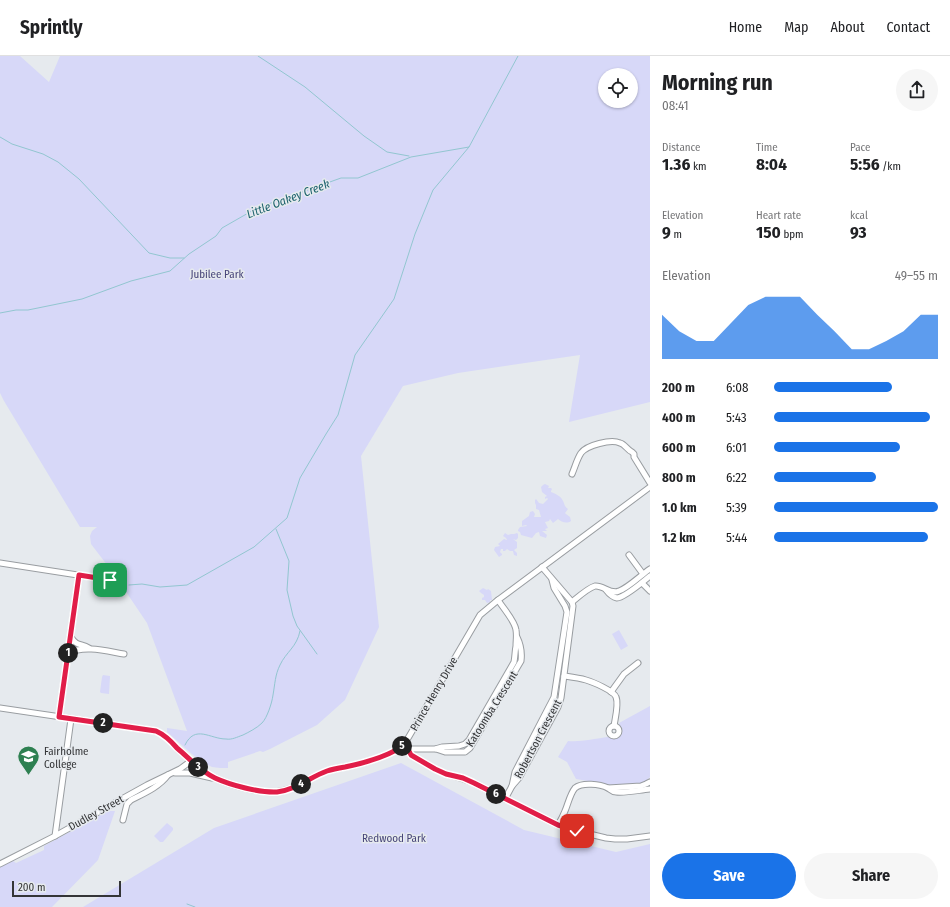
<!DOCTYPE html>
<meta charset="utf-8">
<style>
:root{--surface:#fff;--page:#f6f6f6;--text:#202124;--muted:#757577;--line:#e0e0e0;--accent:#1a73e8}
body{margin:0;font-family:"Fira Sans Condensed",sans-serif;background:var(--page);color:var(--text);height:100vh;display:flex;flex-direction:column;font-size:15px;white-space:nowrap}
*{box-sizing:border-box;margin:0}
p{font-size:13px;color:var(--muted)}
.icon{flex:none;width:22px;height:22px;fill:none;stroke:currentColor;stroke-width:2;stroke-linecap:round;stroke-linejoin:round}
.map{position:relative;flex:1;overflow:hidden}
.details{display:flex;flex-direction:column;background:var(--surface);width:300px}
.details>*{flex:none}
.tools{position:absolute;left:598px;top:12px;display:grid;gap:8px}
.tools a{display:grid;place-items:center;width:40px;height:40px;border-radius:50%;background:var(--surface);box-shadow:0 1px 3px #0004;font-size:20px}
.scale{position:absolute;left:12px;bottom:10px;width:109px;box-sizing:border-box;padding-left:4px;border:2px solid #343537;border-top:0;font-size:11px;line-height:14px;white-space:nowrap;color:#343537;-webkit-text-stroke:3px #e6eaee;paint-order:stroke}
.pin{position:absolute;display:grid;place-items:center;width:34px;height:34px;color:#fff;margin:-17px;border-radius:8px;box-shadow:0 2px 6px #0006}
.km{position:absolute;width:20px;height:20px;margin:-10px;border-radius:50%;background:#222;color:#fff;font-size:11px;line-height:20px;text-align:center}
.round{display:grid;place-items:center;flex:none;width:42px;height:42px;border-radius:21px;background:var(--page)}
.overview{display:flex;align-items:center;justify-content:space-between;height:68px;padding:0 12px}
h1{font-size:22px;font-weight:700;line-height:30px}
.metrics{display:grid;grid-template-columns:repeat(3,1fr);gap:6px;height:68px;padding:4px 12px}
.metrics div{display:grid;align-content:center}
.metrics b{font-size:17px;font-weight:700}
.metrics small{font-size:11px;font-weight:400}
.metrics p{font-size:11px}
.chart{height:112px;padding:8px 12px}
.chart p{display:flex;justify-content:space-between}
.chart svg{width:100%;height:72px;margin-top:4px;fill:var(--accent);opacity:.7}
.action{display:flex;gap:8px;margin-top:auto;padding:8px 12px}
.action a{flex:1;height:46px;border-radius:24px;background:var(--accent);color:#fff;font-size:16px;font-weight:700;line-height:46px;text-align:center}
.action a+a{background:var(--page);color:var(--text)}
ul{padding:0 12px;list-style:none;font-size:13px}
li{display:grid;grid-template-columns:64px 48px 1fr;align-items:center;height:30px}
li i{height:10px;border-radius:5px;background:var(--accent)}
header{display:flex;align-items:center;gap:24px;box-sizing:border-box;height:56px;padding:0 20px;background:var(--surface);border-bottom:1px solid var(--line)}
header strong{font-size:19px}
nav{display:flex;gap:22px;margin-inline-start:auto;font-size:14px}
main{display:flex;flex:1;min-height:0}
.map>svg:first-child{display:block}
.green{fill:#d7d8f8;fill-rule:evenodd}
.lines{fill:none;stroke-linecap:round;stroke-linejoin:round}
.stream{stroke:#92c6d0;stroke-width:1}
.minor-casing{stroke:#999da1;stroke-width:7}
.minor{stroke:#fff;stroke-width:5}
.route-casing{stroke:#fff;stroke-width:8}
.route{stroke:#e11d48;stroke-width:5}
.labels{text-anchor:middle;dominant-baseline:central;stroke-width:3;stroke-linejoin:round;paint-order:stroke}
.park-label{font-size:11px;fill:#474579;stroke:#e6eaee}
.street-label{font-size:11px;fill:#343537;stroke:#e6eaee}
.poi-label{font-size:11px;fill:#343537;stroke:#e6eaee;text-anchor:start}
.water-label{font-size:12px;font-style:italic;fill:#1c626d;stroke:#e6eaee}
</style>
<header>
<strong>Sprintly</strong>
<nav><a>Home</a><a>Map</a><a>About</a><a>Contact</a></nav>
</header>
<main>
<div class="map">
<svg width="650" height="851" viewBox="0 0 650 851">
<rect width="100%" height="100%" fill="#e6eaee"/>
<g class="green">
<path d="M0,0H20L49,26L60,0H650V346L569,366L580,299L458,317L403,330L361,400L379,571L345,644L317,669L270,693L263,696L260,695L228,706V712C223,712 217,712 212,711C195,703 181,688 167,676V672L187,675L147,567L118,524L119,519L114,518L91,488L90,480L92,475L97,471H80L4,345L0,337ZM605,19H631V45H605Z"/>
<path d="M545,428L549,430L548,432H551L552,433L551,435V436C556,438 561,440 563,445C565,449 564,450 568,453L565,457L566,458L570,461L571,465C567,468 561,466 558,463L553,467L550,463L549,465L545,466L548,472L545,473L547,475H542L547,479L546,482L540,480L539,476L536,477L532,482L521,479L520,476L518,475V474L520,471L527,470L526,469L522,470V465L529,460L530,456L533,455L535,458L534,461H541L539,454L536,453V449L535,447V444L536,443L539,447L543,448L548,443L547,442L545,443V441L547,440L542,436L541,431L543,429Z"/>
<polygon points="505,477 508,479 511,478 514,478 517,477 518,478 518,482 516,484 513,483 517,486 517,492 514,494 517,497 517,500 514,499 513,495 510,495 507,493 505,495 503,495 503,493 501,493 500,496 502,498 502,499 499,501 494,494 495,491 500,490 498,488 504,483 507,484 506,482 503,480"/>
<polygon points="483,532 487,534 488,533 491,535 492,544 490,544 490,546 487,547 485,544 482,544 482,542 484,541 484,539 481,537 479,535"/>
<polygon points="619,574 628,590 621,594 612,578"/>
<polygon points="103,619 110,620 110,621 109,638 101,637 100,636 102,621"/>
<path d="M650,650V721L646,725L643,727L611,729L576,723L567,706L558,701L568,685C582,686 593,683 607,681C611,681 615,683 619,681L621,674L619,667Z"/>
<polygon points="401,707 524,774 616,796 650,788 650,851 83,851 214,772"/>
<polygon points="108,755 115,755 98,804 52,851 0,851 0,811 13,805 16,807 44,794 44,790"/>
<polygon points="167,767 173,772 173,774 163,786 160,786 154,780"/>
</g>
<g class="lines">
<g class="stream">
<polyline points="258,0 305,31 364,80 387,96 409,100"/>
<polyline points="0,81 12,88 43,98 58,106 79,123 149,197 170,202 184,202"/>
<polyline points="0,257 16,254 28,254 82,243 131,225 170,215 189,198 216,180 222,172 257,152 341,122 358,122 411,101 469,91 518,0"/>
<polyline points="276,473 289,505 287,534 293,560 297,570 317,598"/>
<polyline points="129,529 142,528 160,531 187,529 254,491 287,462 300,422 326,378 338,359 355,299 394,243 415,178 433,134 469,91"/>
<path d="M185,689C195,668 210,683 226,683C232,684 237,681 243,679C249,676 257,672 262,667C267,662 272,647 273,639C275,628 275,619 280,609C286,596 297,591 300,575"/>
<polyline points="187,848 195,851"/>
</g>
<defs>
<g id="minor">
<path d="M572,418C575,411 577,403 581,397C587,389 611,383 620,387C625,388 627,394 632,396L634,398V401L650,427"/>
<polyline points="650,431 498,544 480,559 404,689 408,693 411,699 435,713 446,718 463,723 474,727 558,769 577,775 606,782 615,783 627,783 650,780"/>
<polyline points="629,499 643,518"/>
<polyline points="0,507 110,524 113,523"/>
<polyline points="642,527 650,535"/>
<path d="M606,534C609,538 612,541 617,542C624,542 644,525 650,520"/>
<path d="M572,546C578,541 588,532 595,530C603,529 611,539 619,535C628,532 641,519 650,513"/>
<path d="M71,581C77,591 81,587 89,592"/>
<path d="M68,597C85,589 106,595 124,598"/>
<path d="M564,620C571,621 579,622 586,624C593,626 614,635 616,641C619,648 615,663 614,670"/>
<polyline points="611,636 624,618 638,607"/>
<path d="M0,652L156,675C165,679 171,685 177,692C189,702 200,715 215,722C230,729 258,737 274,736C294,735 309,721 327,715C333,713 339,712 345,711C364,707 388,701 404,689"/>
<polyline points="59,661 79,519"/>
<circle cx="614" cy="675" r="5"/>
<path d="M408,693H435L442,691L459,690L465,688L469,684L514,606C515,601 515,595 516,590C516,584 517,580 516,574C515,565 503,552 498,544"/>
<path d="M436,693L445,696H465L470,692L521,605C522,597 521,589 517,581"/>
<polyline points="175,717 190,717 212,722"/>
<polyline points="512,730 519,722 558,651 561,642 573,550 572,546 542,511"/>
<polyline points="608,732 641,730 646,728 650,726"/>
<polyline points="505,743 512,730 515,716 554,641 567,556 565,550 554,532 552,524"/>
<path d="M123,764L127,748L131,744C145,737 159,731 168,719"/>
<path d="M558,769C561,764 563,760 565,755C568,748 570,738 575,732C582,726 600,728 608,732C611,734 612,736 616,736C627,737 639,734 650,733"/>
<polyline points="55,780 71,663"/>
<polyline points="0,808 55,780 147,729 180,713 191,705"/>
</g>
</defs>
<use href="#minor" class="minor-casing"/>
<use href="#minor" class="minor"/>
</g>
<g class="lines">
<defs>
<path id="route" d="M110,524L79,519L59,661L156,675C165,679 171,685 177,692C189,702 200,715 215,722C230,729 260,737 277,736C296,734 310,721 327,715C333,713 339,712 345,711C364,707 388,701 404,689L408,693L411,699L435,713L446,718L463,722L474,727L558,769L577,775"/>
</defs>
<use href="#route" class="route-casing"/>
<use href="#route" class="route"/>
</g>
<defs>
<symbol id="school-pin" viewBox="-11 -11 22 30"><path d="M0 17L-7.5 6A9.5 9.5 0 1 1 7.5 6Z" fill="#2e8051" stroke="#e6eaee"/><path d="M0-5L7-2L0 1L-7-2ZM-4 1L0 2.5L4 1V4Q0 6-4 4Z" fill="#fff"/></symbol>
</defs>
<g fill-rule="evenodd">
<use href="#school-pin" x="16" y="688" width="25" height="34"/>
</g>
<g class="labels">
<g class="park-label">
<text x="217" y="218">Jubilee Park</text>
<text x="394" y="782">Redwood Park</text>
</g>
<g class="street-label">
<text transform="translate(434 638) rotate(-60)">Prince Henry Drive</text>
<text transform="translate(492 653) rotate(-58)">Katoomba Crescent</text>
<text transform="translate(538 683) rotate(-62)">Robertson Crescent</text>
<text transform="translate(96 757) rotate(-29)">Dudley Street</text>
</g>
<g class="poi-label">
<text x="44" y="695">Fairholme<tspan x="44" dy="13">College</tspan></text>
</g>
<g class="water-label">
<text transform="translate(288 143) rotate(-21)">Little Oakey Creek</text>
</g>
</g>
</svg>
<div class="tools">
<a><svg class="icon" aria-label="locate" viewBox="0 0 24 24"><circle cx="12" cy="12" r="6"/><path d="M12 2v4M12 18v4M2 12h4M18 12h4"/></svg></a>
</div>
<div class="scale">200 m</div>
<div class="pin" style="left:110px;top:524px;background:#1e9e55"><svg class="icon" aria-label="arrive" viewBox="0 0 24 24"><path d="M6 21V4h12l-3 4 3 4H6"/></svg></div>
<div class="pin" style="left:577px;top:775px;background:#d93025"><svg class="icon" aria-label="check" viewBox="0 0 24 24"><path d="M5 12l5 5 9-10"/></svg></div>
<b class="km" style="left:68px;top:597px">1</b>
<b class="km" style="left:103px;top:667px">2</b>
<b class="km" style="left:198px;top:711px">3</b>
<b class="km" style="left:301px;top:728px">4</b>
<b class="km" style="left:402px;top:690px">5</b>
<b class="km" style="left:496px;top:738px">6</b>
</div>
<section class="details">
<div class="overview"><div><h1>Morning run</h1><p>08:41</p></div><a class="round"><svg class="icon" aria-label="share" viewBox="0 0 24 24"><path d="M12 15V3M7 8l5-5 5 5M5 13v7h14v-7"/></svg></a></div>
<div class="metrics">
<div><p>Distance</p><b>1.36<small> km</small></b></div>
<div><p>Time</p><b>8:04</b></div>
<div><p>Pace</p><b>5:56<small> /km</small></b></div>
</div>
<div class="metrics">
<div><p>Elevation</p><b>9<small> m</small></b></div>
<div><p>Heart rate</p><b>150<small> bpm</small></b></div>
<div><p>kcal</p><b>93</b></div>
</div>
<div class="chart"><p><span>Elevation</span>49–55 m</p>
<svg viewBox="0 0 160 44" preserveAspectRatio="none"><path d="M0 44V17L10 27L20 33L30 33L40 22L50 11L60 6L70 6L80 6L90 17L100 27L110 38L120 38L130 33L140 27L150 17L160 17V44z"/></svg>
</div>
<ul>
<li><b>200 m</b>6:08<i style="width:72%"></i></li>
<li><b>400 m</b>5:43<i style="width:95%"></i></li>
<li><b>600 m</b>6:01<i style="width:77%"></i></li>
<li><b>800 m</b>6:22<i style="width:62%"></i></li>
<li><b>1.0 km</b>5:39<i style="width:100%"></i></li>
<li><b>1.2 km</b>5:44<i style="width:94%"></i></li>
</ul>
<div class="action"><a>Save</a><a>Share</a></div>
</section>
</main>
